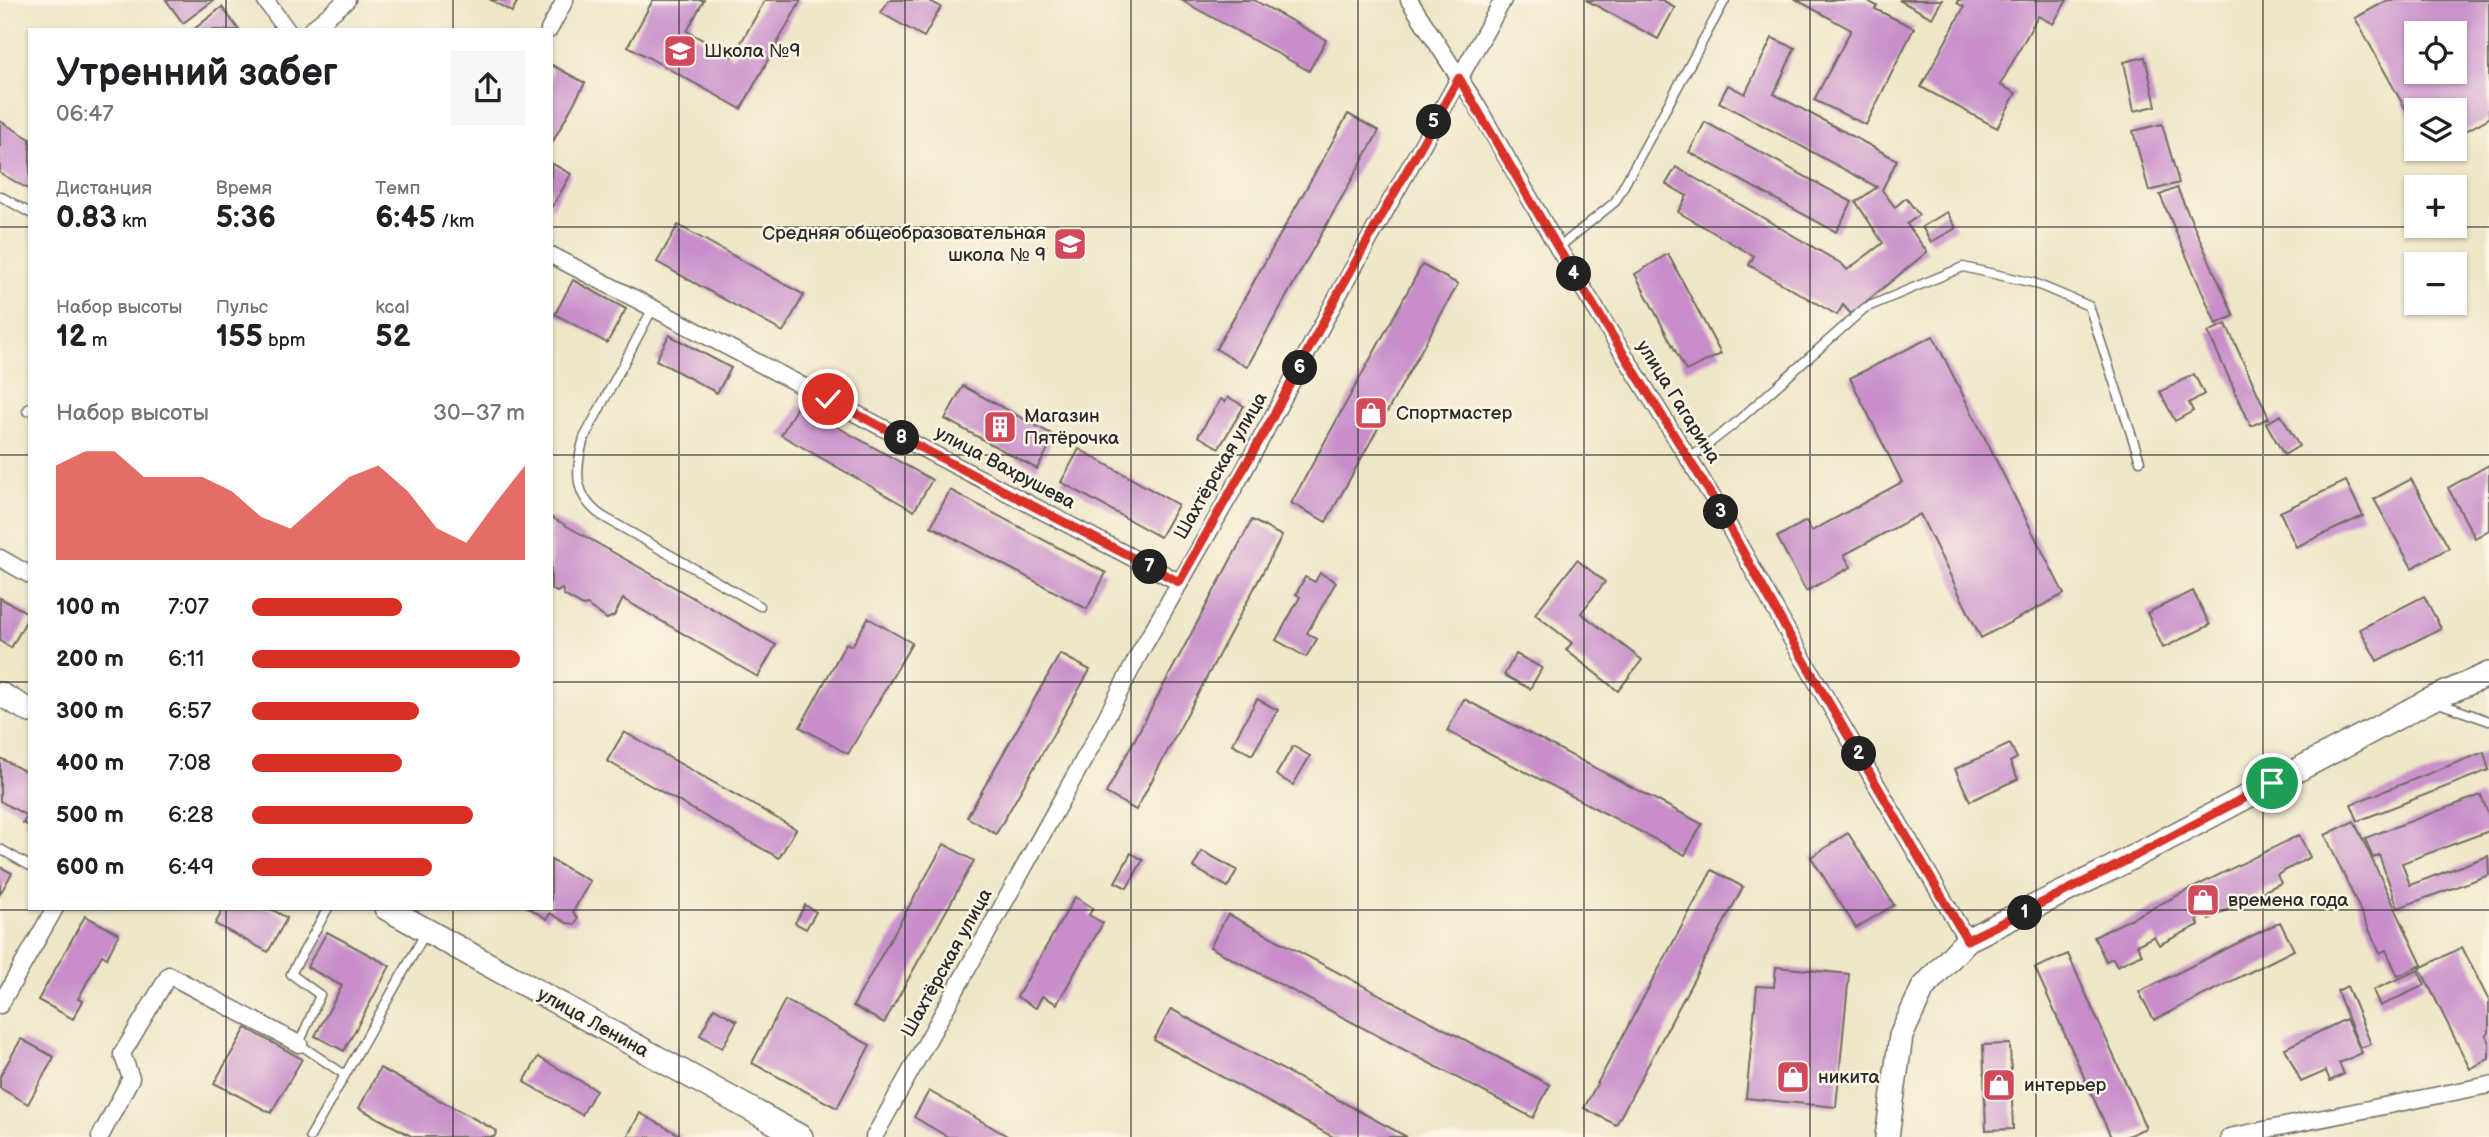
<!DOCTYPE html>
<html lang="ru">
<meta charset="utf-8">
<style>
:root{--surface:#fff;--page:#f6f6f6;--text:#202124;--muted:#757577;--accent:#d93025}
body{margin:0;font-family:"Balsamiq Sans",sans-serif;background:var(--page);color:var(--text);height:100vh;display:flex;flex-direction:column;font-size:26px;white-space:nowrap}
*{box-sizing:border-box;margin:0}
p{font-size:23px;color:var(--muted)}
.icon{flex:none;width:38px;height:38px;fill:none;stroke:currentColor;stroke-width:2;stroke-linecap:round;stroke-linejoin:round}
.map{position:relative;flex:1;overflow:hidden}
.details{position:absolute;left:28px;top:28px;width:525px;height:882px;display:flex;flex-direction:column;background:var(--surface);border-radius:0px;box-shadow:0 2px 5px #0004}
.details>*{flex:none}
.controls{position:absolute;left:2404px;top:21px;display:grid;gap:14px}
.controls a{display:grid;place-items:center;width:63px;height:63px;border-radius:0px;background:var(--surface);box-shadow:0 2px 5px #0004;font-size:35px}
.pin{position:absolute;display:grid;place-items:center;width:60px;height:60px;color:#fff;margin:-30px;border:4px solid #fff;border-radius:50%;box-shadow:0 2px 7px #0007}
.km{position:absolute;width:35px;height:35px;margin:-18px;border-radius:50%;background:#222;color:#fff;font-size:19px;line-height:35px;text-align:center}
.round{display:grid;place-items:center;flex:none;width:74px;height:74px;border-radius:0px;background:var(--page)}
.head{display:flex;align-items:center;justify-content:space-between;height:119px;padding:0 28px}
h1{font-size:38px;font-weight:600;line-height:52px}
.stats{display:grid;grid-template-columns:repeat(3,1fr);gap:10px;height:119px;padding:7px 28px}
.stats div{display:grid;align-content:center}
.stats b{font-size:30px;font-weight:600}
.stats small{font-size:19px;font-weight:400}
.stats p{font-size:19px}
.chart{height:196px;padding:14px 28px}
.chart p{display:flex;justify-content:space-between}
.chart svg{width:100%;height:126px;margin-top:7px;fill:var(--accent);opacity:.7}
ul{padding:0 28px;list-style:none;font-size:23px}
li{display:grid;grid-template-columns:112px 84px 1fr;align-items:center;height:52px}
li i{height:18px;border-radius:9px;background:var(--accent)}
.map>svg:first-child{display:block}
.building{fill:#c88dca;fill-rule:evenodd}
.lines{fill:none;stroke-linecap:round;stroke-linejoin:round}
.service-casing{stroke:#706c62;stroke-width:11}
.minor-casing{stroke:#706c62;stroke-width:19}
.secondary-casing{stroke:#706c62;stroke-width:26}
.service{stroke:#fff;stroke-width:8}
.minor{stroke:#fff;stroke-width:16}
.secondary{stroke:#fff;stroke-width:23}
.route-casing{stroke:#fff;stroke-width:14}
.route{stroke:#d93025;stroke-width:9}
.grid{fill:none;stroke:#2b2b2b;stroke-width:2;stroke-opacity:0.55}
.labels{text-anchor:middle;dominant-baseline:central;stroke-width:5;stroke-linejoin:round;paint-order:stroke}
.poi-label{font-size:19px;fill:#2b2b2b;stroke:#fcf5e5;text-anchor:start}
.street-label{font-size:19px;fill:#2b2b2b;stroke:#fcf5e5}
</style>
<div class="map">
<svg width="2489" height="1137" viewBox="0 0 2489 1137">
<rect width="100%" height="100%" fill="#fcf5e5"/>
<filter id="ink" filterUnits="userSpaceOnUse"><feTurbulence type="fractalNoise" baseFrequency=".0143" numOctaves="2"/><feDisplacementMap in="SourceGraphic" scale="14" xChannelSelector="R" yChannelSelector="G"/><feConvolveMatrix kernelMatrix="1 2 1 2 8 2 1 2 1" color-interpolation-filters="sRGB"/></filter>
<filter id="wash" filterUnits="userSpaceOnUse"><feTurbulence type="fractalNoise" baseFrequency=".00686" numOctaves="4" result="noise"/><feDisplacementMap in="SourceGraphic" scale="28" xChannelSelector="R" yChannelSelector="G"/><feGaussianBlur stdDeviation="1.57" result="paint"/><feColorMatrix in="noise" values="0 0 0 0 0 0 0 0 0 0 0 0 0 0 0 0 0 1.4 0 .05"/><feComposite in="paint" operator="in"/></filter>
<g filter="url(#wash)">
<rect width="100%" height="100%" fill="#efe6c8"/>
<g id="blocks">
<g class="building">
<polygon points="166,0 214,0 183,23"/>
<polygon points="491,0 518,0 512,12"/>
<polygon points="653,0 704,0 687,31 733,57 765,0 801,0 741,109 628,46"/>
<polygon points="889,0 928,0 941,7 924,37 881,13"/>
<polygon points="1181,0 1254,0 1326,40 1309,71"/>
<polygon points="1586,0 1662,0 1675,7 1658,39"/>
<polygon points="1797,0 1866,0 1877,6 1875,9 1914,28 1866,125 1814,100 1851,30"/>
<polygon points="1899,0 1942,0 1932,18"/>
<polygon points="1958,0 2067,0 2053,24 2038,16 2000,85 2016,93 1997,128 1921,87 1964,7 1957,3"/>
<path d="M2388,0H2489V118L2455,137V110H2417V130L2355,18ZM2417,33H2455V72H2417Z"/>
<polygon points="222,7 239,30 193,30"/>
<polygon points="1772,38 1795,48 1774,94 1897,160 1882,190 1895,207 1906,198 1919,215 1907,224 1927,252 1851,314 1843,305 1837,315 1749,265 1754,256 1678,212 1687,196 1666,184 1676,167 1842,264 1847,270 1883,243 1856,202 1877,187 1719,102 1728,85 1745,94"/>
<polygon points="2145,57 2156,106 2134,111 2124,62"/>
<polygon points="552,65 585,83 551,145 551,67"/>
<polygon points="1348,114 1379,131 1247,367 1216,349"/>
<polygon points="0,121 30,139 30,190 0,173"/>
<polygon points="1705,122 1852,202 1836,232 1689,152"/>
<polygon points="2162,124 2179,183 2149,191 2133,131"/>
<polygon points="551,163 571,174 551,209"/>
<polygon points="2177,188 2234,316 2216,324 2160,195"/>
<polygon points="1947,212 1956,228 1931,242 1922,227"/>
<polygon points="678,225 804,295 783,332 657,262"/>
<polygon points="1668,254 1721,354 1686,371 1635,274"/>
<polygon points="1422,265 1458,284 1326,522 1291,503"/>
<polygon points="573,280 626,309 607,343 555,314"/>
<polygon points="2226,324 2269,418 2251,426 2208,332"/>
<polygon points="669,335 731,368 717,393 656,360"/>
<polygon points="1933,336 2064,594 1981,638 1920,514 1844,555 1851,567 1806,591 1777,537 1806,521 1812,531 1902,482 1850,378"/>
<polygon points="2194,374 2204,394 2189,403 2193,411 2175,421 2160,392"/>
<polygon points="963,386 1055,436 1037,469 945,419"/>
<polygon points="1228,397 1244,406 1219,448 1198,436 1221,399 1225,402"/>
<polygon points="798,405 932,480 914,511 781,435"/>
<polygon points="2281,415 2299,446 2284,455 2266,423"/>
<polygon points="1079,449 1178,505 1160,537 1061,482"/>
<polygon points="2489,465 2489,530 2475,538 2448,488"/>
<polygon points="2411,479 2449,548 2412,568 2374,499"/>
<polygon points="2346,481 2363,516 2296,547 2280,512"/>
<polygon points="950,490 1106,573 1087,609 931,526"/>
<polygon points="551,517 776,645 758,677 623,599 614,616 607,619 587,605 583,606 564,595 562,589 557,592 551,589"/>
<polygon points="1252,520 1282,536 1136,810 1106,793"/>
<polygon points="1577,560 1605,582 1581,613 1642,660 1618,691 1566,650 1572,643 1535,614"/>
<polygon points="1320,573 1336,582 1307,633 1317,639 1306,657 1276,640 1300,597 1296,594 1305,577 1315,582"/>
<polygon points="2193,591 2210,625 2163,648 2147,613"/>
<polygon points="2424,596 2441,628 2377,661 2360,629"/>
<polygon points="0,598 30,614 11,648 0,641"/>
<polygon points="868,618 912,643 848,754 800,727 846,643 852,646"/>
<polygon points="1060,654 1090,670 996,834 967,817"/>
<polygon points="1516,654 1542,668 1530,689 1504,675"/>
<polygon points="1257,699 1278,710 1252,755 1232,744"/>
<polygon points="1464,699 1702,824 1685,855 1447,731"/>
<polygon points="624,732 796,829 779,858 607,761"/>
<polygon points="2010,744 2017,758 2010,762 2018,779 1970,801 1955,769"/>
<polygon points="1293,746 1310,756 1293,785 1276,775"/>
<polygon points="2484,752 2489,770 2358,821 2351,804"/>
<polygon points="0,758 30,774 30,826 23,823 27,816 0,801"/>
<polygon points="2481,795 2489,816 2489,831 2402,863 2410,885 2488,856 2489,875 2398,908 2379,855 2373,858 2365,838"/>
<polygon points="2354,821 2422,965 2398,976 2386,950 2380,953 2325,835"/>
<polygon points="1848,833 1894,905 1856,928 1811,857"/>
<polygon points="2299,835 2310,857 2277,875 2281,883 2238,904 2234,896 2227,900 2231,908 2209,919 2206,915 2197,920 2199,925 2159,945 2154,936 2137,945 2142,954 2117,966 2113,958 2106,961 2094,937"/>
<polygon points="944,844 974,861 884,1023 853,1006"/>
<polygon points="1202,851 1237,870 1228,887 1193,867"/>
<polygon points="1131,853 1143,860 1127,888 1115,882"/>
<polygon points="551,860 590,881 573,912 578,918 575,924 567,923 550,913 547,919 529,908 551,908"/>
<polygon points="0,867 12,873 0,894"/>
<polygon points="1712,870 1743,887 1616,1125 1584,1108"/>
<polygon points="1075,897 1093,908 1089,915 1103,923 1057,1004 1042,996 1036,1008 1017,997"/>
<polygon points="805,905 816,912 806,929 795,923"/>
<polygon points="224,908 269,908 287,918 268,952 215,924"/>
<polygon points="1228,914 1550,1085 1533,1118 1210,947"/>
<polygon points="85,916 119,934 107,958 102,955 78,999 83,1001 73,1019 38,1000"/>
<polygon points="2280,922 2294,950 2154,1020 2139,992"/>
<polygon points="327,932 390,966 344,1051 315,1036 342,986 307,967"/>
<polygon points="2462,947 2489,1001 2489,1033 2486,1035 2489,1041 2489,1059 2470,1069 2420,968"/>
<polygon points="2068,954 2146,1128 2125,1137 2111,1137 2035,968"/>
<polygon points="1776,967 1849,974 1836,1107 1746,1098 1757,986 1774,987"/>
<polygon points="2418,970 2425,985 2380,1006 2373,990"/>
<polygon points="2347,986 2371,1044 2360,1048 2337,991"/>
<polygon points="785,1000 870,1045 837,1108 752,1063"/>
<polygon points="714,1008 737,1021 722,1048 700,1035"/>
<polygon points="1171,1009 1407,1137 1333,1137 1154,1040"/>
<polygon points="2346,1019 2362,1053 2339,1063 2344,1074 2330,1081 2326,1071 2301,1082 2285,1048"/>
<polygon points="246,1028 302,1059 271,1113 214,1083"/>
<polygon points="21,1039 54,1057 28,1104 0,1088 0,1076"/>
<polygon points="2010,1044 2013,1129 1986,1130 1983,1045"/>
<polygon points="538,1057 596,1090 582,1115 524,1082"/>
<polygon points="380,1068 497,1131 494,1137 413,1137 359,1108"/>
<polygon points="929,1091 1009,1137 948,1137 914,1117"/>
<polygon points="640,1113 683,1137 627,1137"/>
</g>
</g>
</g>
<g filter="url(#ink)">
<use href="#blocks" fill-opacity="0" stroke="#706c62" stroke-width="2"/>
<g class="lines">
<defs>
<g id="service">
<polyline points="0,196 30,213"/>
<polyline points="1558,248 1615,202 1725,0"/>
<path d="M653,308L584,438C575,469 573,496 602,516L760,606"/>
<polyline points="27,411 30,407"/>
<polyline points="1689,459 1733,425 1865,308 1963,267 2034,283 2089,306 2140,461"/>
<polyline points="2436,702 2489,721"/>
<polyline points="0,849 30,866"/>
<polyline points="328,908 291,974 320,995 299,1044 345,1075 426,932"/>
<polyline points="310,1137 345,1075"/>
</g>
<g id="minor">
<polyline points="265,0 287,30"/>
<polyline points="1409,0 1476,104 1558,248 1713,498 1791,638 1967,940"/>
<polyline points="311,30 347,0"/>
<polyline points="549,30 565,0"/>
<polyline points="551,255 1179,582"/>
<polyline points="0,558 30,575"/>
<polyline points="0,1005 55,908"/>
<polyline points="100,1137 131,1078 122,1054 169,975 299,1044"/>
<polyline points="874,1137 1093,743 1139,654 1242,474 1341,290 1503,0"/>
<polyline points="2229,1137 2489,1085"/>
</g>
<g id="secondary">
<polyline points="0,694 30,711"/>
<polyline points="386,908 801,1137"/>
<polyline points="1887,1137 1901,1036 1923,988 1967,940 2110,869 2430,700 2489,674"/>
</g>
</defs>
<use href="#service" class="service-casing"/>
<use href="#minor" class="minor-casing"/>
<use href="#secondary" class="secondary-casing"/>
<use href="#service" class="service"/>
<use href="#minor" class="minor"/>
<use href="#secondary" class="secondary"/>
</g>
</g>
<g class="lines" filter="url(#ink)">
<defs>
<polyline id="route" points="828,399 1179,582 1269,424 1340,290 1459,78 1558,248 1713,498 1791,638 1967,940 2110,869 2272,783"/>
</defs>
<use href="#route" class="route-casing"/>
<use href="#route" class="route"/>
</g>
<path class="grid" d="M226,0V30M453,0V30M679,0V1137M905,0V1137M1131,0V1137M1358,0V1137M1584,0V1137M1810,0V1137M2036,0V1137M2263,0V1137M0,227H30M551,227H2489M0,455H30M551,455H2489M0,682H30M551,682H2489M226,908V1137M453,908V1137M0,910H2489"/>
<defs>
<symbol id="school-square" viewBox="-11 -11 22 22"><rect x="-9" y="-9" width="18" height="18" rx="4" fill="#d1495b" stroke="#fcf5e5"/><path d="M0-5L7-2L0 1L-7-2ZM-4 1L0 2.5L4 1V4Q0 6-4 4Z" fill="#fff"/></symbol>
<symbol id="shop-square" viewBox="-11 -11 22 22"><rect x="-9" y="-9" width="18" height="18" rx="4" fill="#d1495b" stroke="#fcf5e5"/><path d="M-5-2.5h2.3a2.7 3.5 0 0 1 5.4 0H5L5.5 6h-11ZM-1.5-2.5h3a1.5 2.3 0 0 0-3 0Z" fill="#fff"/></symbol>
<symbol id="building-square" viewBox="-11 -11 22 22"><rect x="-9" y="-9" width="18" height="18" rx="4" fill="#d1495b" stroke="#fcf5e5"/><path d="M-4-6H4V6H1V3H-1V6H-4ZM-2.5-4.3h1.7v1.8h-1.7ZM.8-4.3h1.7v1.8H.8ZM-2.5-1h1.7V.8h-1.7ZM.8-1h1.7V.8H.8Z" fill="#fff"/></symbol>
</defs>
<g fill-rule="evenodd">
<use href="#school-square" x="661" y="32" width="38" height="38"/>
<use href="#school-square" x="1051" y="225" width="38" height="38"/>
<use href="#shop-square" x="1352" y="394" width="38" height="38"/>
<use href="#building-square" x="981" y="408" width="38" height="38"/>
<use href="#shop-square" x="2184" y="881" width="38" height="38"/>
<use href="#shop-square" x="1774" y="1058" width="38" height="38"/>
<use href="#shop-square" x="1980" y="1066" width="38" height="38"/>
</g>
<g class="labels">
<g class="poi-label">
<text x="704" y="51">Школа №9</text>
<text x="1046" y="233" text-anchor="end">Средняя общеобразовательная<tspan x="1046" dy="22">школа № 9</tspan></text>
<text x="1396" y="413">Спортмастер</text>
<text x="1024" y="416">Магазин<tspan x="1024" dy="22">Пятёрочка</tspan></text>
<text x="2228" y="900">времена года</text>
<text x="1818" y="1077">никита</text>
<text x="2024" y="1085">интерьер</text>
</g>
<g class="street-label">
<text transform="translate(1678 402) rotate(58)">улица Гагарина</text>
<text transform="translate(1221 466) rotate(-60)">Шахтёрская улица</text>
<text transform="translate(1005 468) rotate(28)">улица Вахрушева</text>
<text transform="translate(947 963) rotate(-61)">Шахтёрская улица</text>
<text transform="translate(593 1023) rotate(29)">улица Ленина</text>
</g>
</g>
</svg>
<div class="controls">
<a><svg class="icon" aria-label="locate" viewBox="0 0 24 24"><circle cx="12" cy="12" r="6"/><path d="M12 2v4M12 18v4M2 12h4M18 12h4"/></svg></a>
<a><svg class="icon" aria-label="layers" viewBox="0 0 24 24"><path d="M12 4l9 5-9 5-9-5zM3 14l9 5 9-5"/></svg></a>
<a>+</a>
<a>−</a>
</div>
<div class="pin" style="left:2272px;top:783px;background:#1e9e55"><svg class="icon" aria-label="arrive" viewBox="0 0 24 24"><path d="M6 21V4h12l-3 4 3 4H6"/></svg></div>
<div class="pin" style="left:828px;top:399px;background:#d93025"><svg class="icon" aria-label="check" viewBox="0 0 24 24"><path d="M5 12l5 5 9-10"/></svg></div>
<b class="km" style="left:2025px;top:913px">1</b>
<b class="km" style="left:1859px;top:754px">2</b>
<b class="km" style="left:1721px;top:512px">3</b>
<b class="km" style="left:1574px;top:274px">4</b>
<b class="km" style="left:1434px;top:122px">5</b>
<b class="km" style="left:1300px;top:368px">6</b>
<b class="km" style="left:1150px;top:567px">7</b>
<b class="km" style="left:902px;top:438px">8</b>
<section class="details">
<div class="head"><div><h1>Утренний забег</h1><p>06:47</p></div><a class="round"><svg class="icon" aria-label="share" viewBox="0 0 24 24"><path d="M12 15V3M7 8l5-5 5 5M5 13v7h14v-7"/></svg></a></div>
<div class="stats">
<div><p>Дистанция</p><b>0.83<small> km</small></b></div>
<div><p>Время</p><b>5:36</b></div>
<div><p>Темп</p><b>6:45<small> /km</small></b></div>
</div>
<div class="stats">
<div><p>Набор высоты</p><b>12<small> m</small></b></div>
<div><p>Пульс</p><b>155<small> bpm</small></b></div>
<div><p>kcal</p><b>52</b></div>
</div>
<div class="chart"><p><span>Набор высоты</span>30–37 m</p>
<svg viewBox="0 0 160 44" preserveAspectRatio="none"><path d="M0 44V11L10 6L20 6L30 15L40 15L50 15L60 20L70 29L80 33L90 24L100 15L110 11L120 20L130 33L140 38L150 24L160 11V44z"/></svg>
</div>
<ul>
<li><b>100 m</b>7:07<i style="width:55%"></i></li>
<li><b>200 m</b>6:11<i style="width:98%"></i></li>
<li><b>300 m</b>6:57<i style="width:61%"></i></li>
<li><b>400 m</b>7:08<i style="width:55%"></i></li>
<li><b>500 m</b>6:28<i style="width:81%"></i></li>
<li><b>600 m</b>6:49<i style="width:66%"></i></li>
</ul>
</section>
</div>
